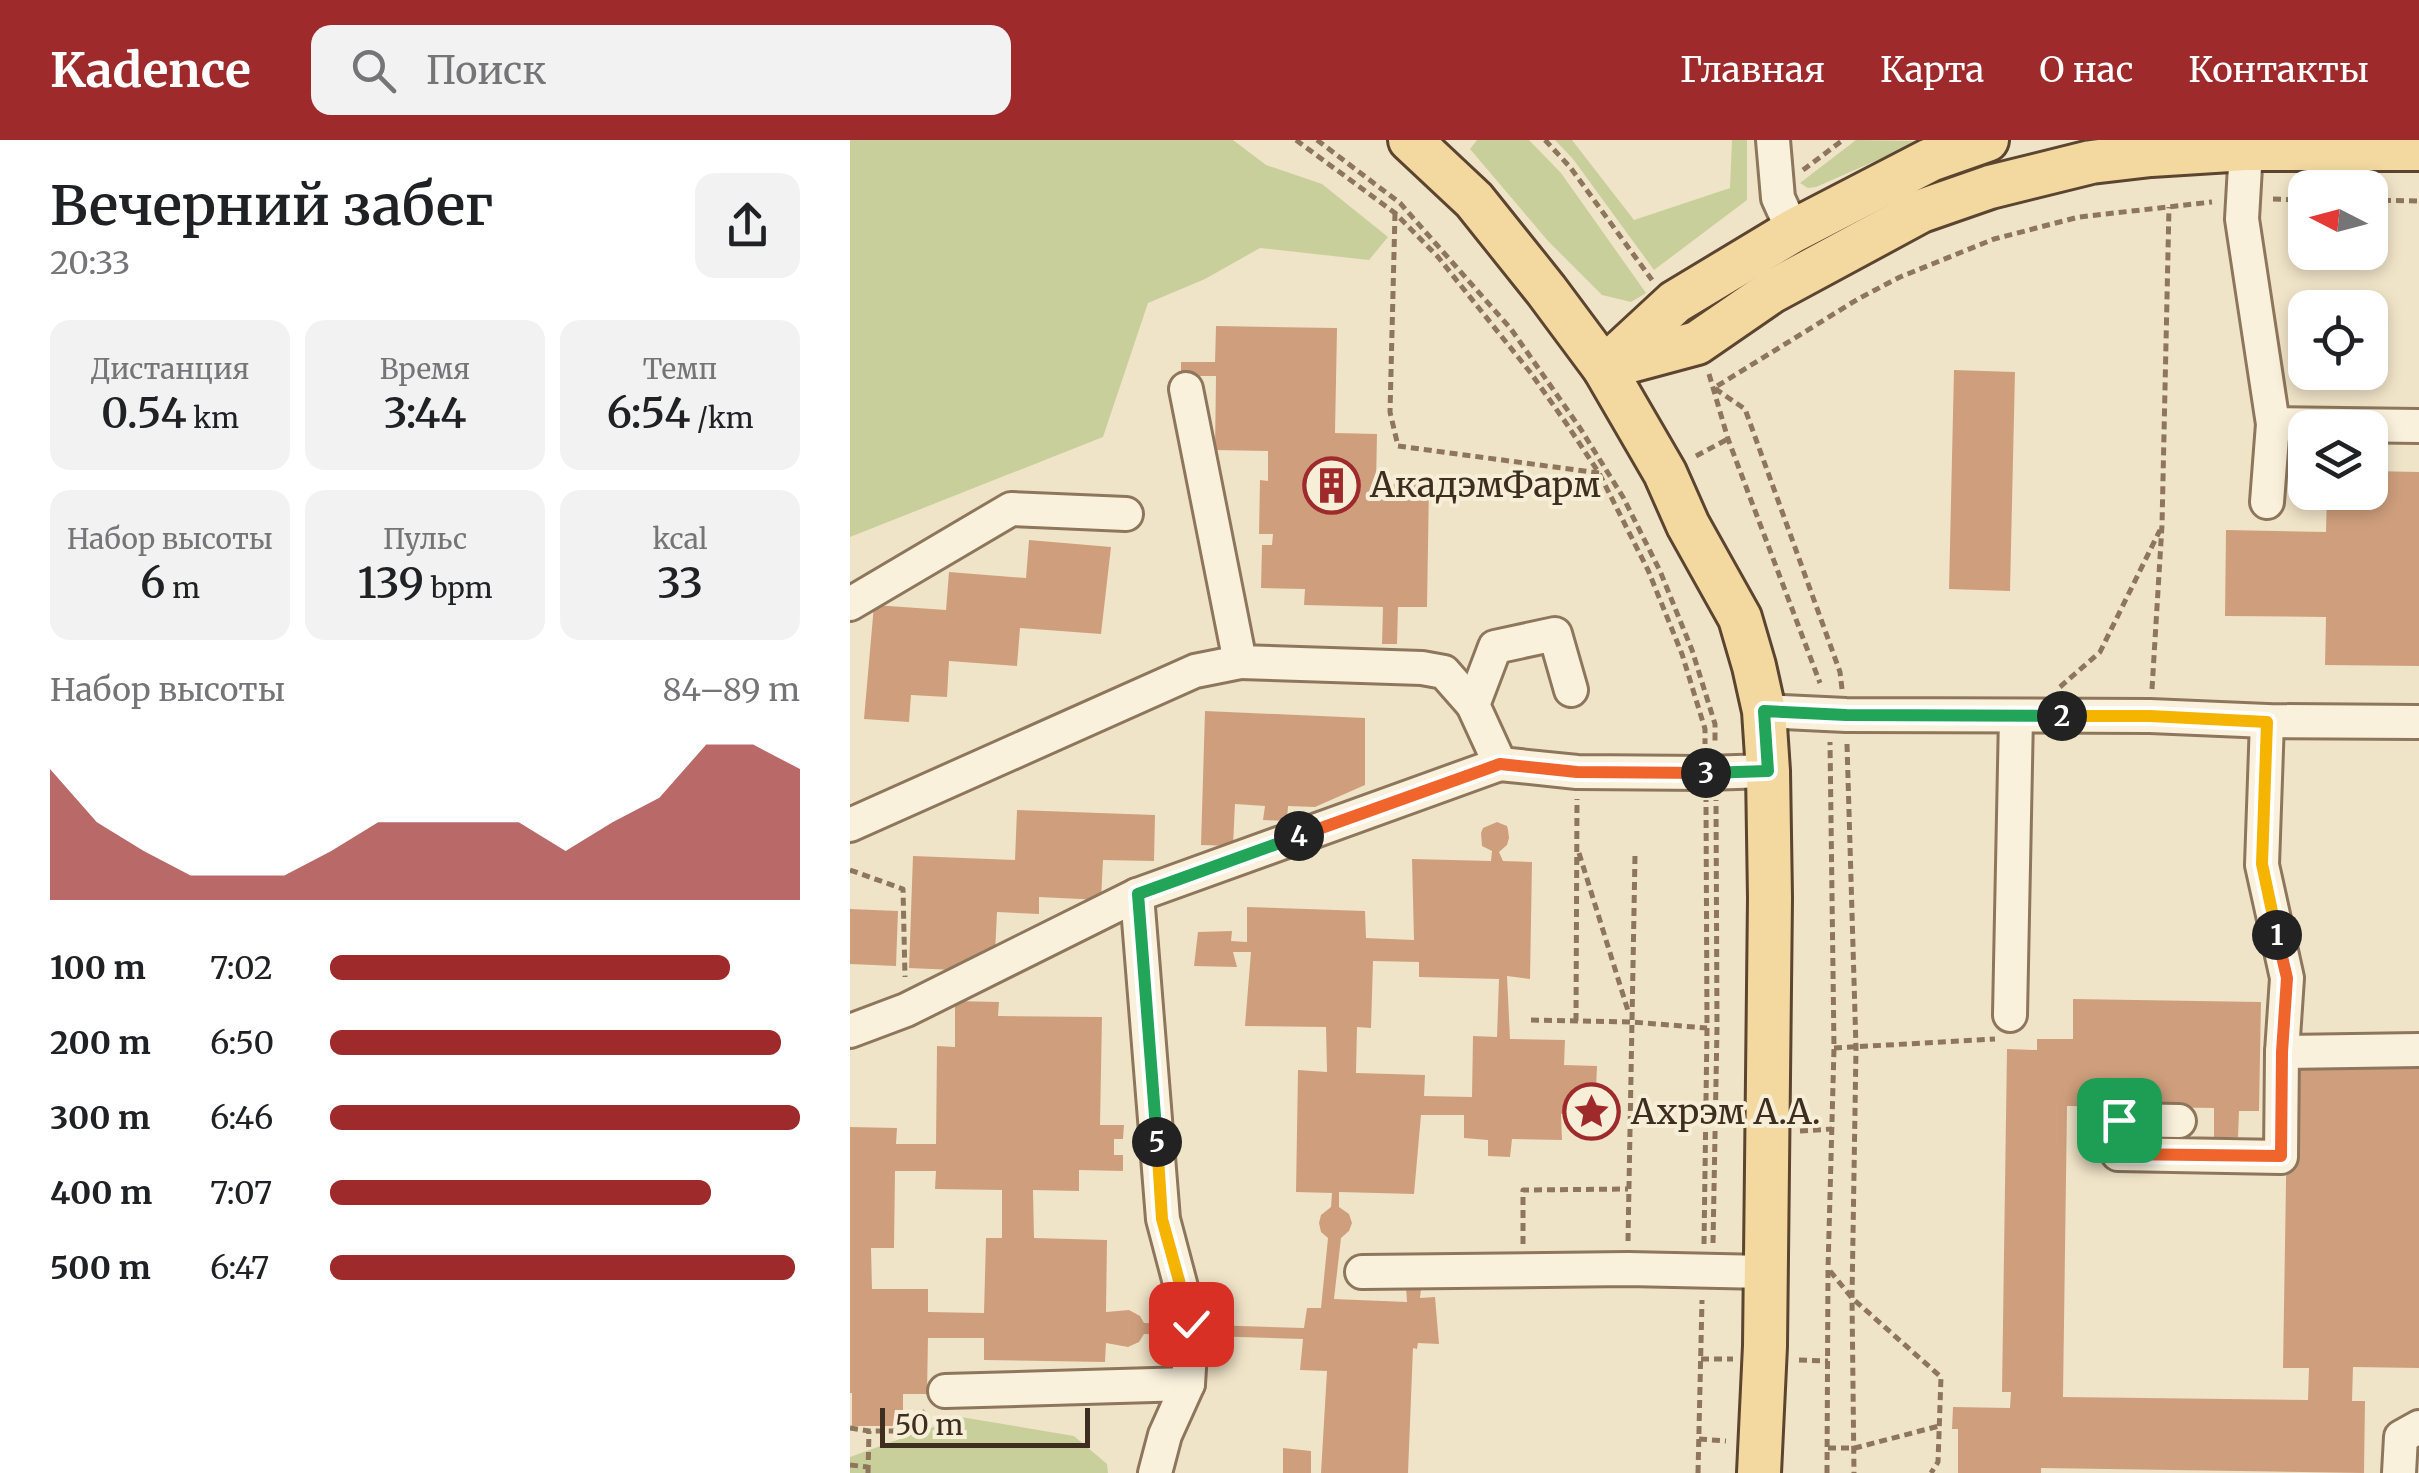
<!DOCTYPE html>
<html lang="ru">
<meta charset="utf-8">
<style>
:root{--surface:#fff;--page:#f2f2f2;--text:#202124;--muted:#757577;--accent:#9e2a2b}
body{margin:0;font-family:Merriweather,serif;background:var(--page);color:var(--text);height:100vh;display:flex;flex-direction:column;font-size:38px;white-space:nowrap}
*{box-sizing:border-box;margin:0}
p{font-size:32px;color:var(--muted)}
.icon{flex:none;width:55px;height:55px;fill:none;stroke:currentColor;stroke-width:2;stroke-linecap:round;stroke-linejoin:round}
.map{position:relative;flex:1;overflow:hidden}
.side{display:flex;flex-direction:column;background:var(--surface);width:850px}
.side>*{flex:none}
.needle{width:65px;rotate:276deg}
.buttons{position:absolute;left:1438px;top:30px;display:grid;gap:20px}
.buttons a{display:grid;place-items:center;width:100px;height:100px;border-radius:20px;background:var(--surface);box-shadow:0 5px 15px #0003;font-size:50px}
.scale{position:absolute;left:30px;bottom:25px;width:210px;box-sizing:border-box;padding-left:10px;border:5px solid #3d2e20;border-top:0;font-size:28px;line-height:35px;white-space:nowrap;color:#3d2e20;-webkit-text-stroke:8px #f7eed8;paint-order:stroke}
.pin{position:absolute;display:grid;place-items:center;width:85px;height:85px;color:#fff;margin:-42px;border-radius:20px;box-shadow:0 5px 15px #0006}
.km{position:absolute;width:50px;height:50px;margin:-25px;border-radius:50%;background:#222;color:#fff;font-size:28px;line-height:50px;text-align:center}
.round{display:grid;place-items:center;flex:none;width:105px;height:105px;border-radius:20px;background:var(--page)}
.head{display:flex;align-items:center;justify-content:space-between;height:170px;padding:0 50px}
h1{font-size:55px;font-weight:600;line-height:75px}
.metrics{display:grid;grid-template-columns:repeat(3,1fr);gap:15px;height:170px;padding:10px 50px}
.metrics div{display:grid;align-content:center;border-radius:20px;background:var(--page);text-align:center}
.metrics b{font-size:42px;font-weight:600}
.metrics small{font-size:28px;font-weight:400}
.metrics p{font-size:28px}
.chart{height:280px;padding:20px 50px}
.chart p{display:flex;justify-content:space-between}
.chart svg{width:100%;height:180px;margin-top:10px;fill:var(--accent);opacity:.7}
ul{padding:0 50px;list-style:none;font-size:32px}
li{display:grid;grid-template-columns:160px 120px 1fr;align-items:center;height:75px}
li i{height:25px;border-radius:12px;background:var(--accent)}
header{display:flex;align-items:center;gap:60px;box-sizing:border-box;height:140px;padding:0 50px;background:var(--accent);color:#fff}
header strong{font-size:48px}
nav{display:flex;gap:55px;margin-inline-start:auto;font-size:35px}
.search{width:700px;height:90px;background:var(--page);display:flex;align-items:center;gap:25px;box-sizing:border-box;padding:0 35px;border-radius:20px;color:var(--muted);font-size:38px}
main{display:flex;flex:1;min-height:0}
.map>svg:first-child{display:block}
.green{fill:#c9cf9b}
.building{fill:#cf9f7d;fill-rule:evenodd}
.lines{fill:none;stroke-linecap:round;stroke-linejoin:round}
.minor-casing{stroke:#8d765c;stroke-width:38}
.major-casing{stroke:#5b4430;stroke-width:48}
.path{stroke:#8d765c;stroke-width:5;stroke-dasharray:8 5;stroke-linecap:butt}
.minor{stroke:#faf1dc;stroke-width:32}
.major{stroke:#f3d9a0;stroke-width:42}
.split-1-casing{stroke:#fff;stroke-width:20}
.split-2-casing{stroke:#fff;stroke-width:20}
.split-3-casing{stroke:#fff;stroke-width:20}
.split-4-casing{stroke:#fff;stroke-width:20}
.split-5-casing{stroke:#fff;stroke-width:20}
.split-6-casing{stroke:#fff;stroke-width:20}
.split-1{stroke:#f0652b;stroke-width:12}
.split-2{stroke:#f5b400;stroke-width:12}
.split-3{stroke:#22a559;stroke-width:12}
.split-4{stroke:#f0652b;stroke-width:12}
.split-5{stroke:#22a559;stroke-width:12}
.split-6{stroke:#f5b400;stroke-width:12}
.labels{text-anchor:middle;dominant-baseline:central;stroke-width:8;stroke-linejoin:round;paint-order:stroke}
.poi-label{font-size:35px;fill:#3d2e20;stroke:#f7eed8;text-anchor:start}
</style>
<header>
<strong>Kadence</strong>
<div class="search"><svg class="icon" aria-label="search" viewBox="0 0 24 24"><circle cx="10" cy="10" r="6"/><path d="M15 15l6 6"/></svg>Поиск</div>
<nav><a>Главная</a><a>Карта</a><a>О нас</a><a>Контакты</a></nav>
</header>
<main>
<section class="side">
<div class="head"><div><h1>Вечерний забег</h1><p>20:33</p></div><a class="round"><svg class="icon" aria-label="share" viewBox="0 0 24 24"><path d="M12 15V3M7 8l5-5 5 5M5 13v7h14v-7"/></svg></a></div>
<div class="metrics">
<div><p>Дистанция</p><b>0.54<small> km</small></b></div>
<div><p>Время</p><b>3:44</b></div>
<div><p>Темп</p><b>6:54<small> /km</small></b></div>
</div>
<div class="metrics">
<div><p>Набор высоты</p><b>6<small> m</small></b></div>
<div><p>Пульс</p><b>139<small> bpm</small></b></div>
<div><p>kcal</p><b>33</b></div>
</div>
<div class="chart"><p><span>Набор высоты</span>84–89 m</p>
<svg viewBox="0 0 160 44" preserveAspectRatio="none"><path d="M0 44V12L10 25L20 32L30 38L40 38L50 38L60 32L70 25L80 25L90 25L100 25L110 32L120 25L130 19L140 6L150 6L160 12V44z"/></svg>
</div>
<ul>
<li><b>100 m</b>7:02<i style="width:85%"></i></li>
<li><b>200 m</b>6:50<i style="width:96%"></i></li>
<li><b>300 m</b>6:46<i style="width:100%"></i></li>
<li><b>400 m</b>7:07<i style="width:81%"></i></li>
<li><b>500 m</b>6:47<i style="width:99%"></i></li>
</ul>
</section>
<div class="map">
<svg width="1569" height="1333" viewBox="0 0 1569 1333">
<rect width="100%" height="100%" fill="#f0e4c8"/>
<g class="green">
<polygon points="0,0 383,0 416,25 472,44 538,97 519,120 410,108 355,139 298,163 253,297 0,397"/>
<polygon points="627,0 679,0 711,33 796,153 781,162 752,155 698,101 620,9"/>
<polygon points="705,0 722,0 784,80 880,48 882,0 897,0 897,60 804,130 723,19"/>
<polygon points="1006,0 1071,1 966,47 958,48 950,43"/>
<polygon points="111,1277 224,1296 257,1324 258,1333 0,1333 0,1317"/>
</g>
<g class="building">
<polygon points="366,186 487,188 485,293 527,294 526,344 579,345 577,467 548,467 547,504 532,504 533,467 454,465 455,449 411,448 412,405 422,405 423,394 409,394 410,340 418,341 418,311 365,310 366,236 331,236 331,222 365,222"/>
<polygon points="1104,230 1165,232 1160,451 1099,449"/>
<polygon points="1520,331 1569,332 1569,526 1475,525 1476,477 1375,476 1376,390 1476,392 1477,352 1520,352"/>
<polygon points="179,400 261,407 251,494 170,488 167,526 99,521 97,557 61,555 59,582 14,579 24,465 96,470 99,432 176,438"/>
<polygon points="355,571 515,578 515,645 465,667 438,666 437,681 413,680 415,666 385,664 383,706 351,705"/>
<polygon points="167,670 305,675 304,721 253,720 251,760 189,757 189,774 147,772 145,814 128,813 127,831 59,828 63,716 165,720"/>
<path d="M647,682L657,686L658,690L659,698L657,705L649,712L653,721L682,722L680,839L657,836L660,899L715,900L714,925L747,926L745,975L711,974L712,1000L662,999L660,1017L638,1016V1000L614,998V975H571L564,1054L489,1052V1067L499,1074L502,1083L499,1091L491,1098L484,1159L557,1162L556,1147L571,1149L570,1158L585,1157L589,1204L568,1203L567,1209L563,1208L558,1333H471L477,1231L450,1230L453,1199L294,1194L289,1202L278,1207L256,1203L255,1222L134,1220V1198H78L77,1254H53V1286H2V1253H0V987L47,988L46,1004H86L87,906L105,907V861L149,862L148,876L252,877L250,985H274L273,999H264V1015H273V1031L229,1030V1051L183,1050L184,1098L257,1100L256,1172L279,1170L290,1176L294,1183L454,1188L457,1168H471L478,1098L471,1092L469,1083L471,1075L481,1067L482,1053L446,1052L448,930L477,932L476,887L395,886L401,812H383L387,827L344,826L348,792L382,791L381,801L397,802V767L515,771L516,798L564,800L562,719L641,721L642,711L632,706L631,693L633,688ZM523,821L569,822V837L649,839L647,897L623,896L622,957L574,956L575,935L506,933L507,887L521,888ZM45,1031H86L85,1049L152,1050V1098H136L134,1173L78,1172V1149H22L21,1108H44Z"/>
<polygon points="0,769 48,771 46,826 0,824"/>
<polygon points="1223,859 1411,862 1409,971 1389,971 1388,997 1364,997 1364,968 1217,966 1213,1257 1458,1260 1459,1228 1433,1228 1438,918 1569,920 1569,1228 1503,1227 1502,1261 1515,1261 1514,1333 1191,1328 1191,1333 1108,1333 1108,1289 1102,1289 1103,1267 1160,1268 1161,1252 1152,1252 1157,909 1187,910 1187,899 1223,899"/>
<polygon points="433,1308 461,1311 461,1333 433,1333"/>
</g>
<g class="lines">
<defs>
<g id="minor">
<polyline points="923,0 928,58 943,91"/>
<polyline points="1396,9 1392,79 1423,284 1417,362"/>
<polyline points="336,249 390,522 572,528 594,532 623,565"/>
<polyline points="1423,284 1569,286"/>
<polyline points="0,464 161,369 276,374"/>
<polyline points="721,550 705,494 645,507 623,565 650,624 727,632 856,633 918,631"/>
<polyline points="914,571 996,575 1300,576 1417,581 1569,582"/>
<polyline points="1417,581 1412,725 1437,838 1432,912 1569,910"/>
<polyline points="0,685 345,531 390,522"/>
<polyline points="287,755 313,1079 341,1185"/>
<polyline points="1160,875 1166,576"/>
<polyline points="0,891 56,870 287,755 650,624"/>
<polyline points="1329,981 1269,980 1268,1014 1431,1017 1432,912"/>
<polyline points="512,1132 778,1129 915,1132"/>
<polyline points="95,1251 338,1244"/>
<polyline points="305,1333 315,1295 338,1244 341,1196"/>
<polyline points="1549,1333 1551,1297 1569,1287"/>
</g>
<g id="major">
<polyline points="560,0 624,60 696,150 754,228 815,333 838,385 890,478 904,526 914,571 918,631 920,758 915,1206 909,1333"/>
<polyline points="758,224 825,162 943,91 1080,20 1137,0"/>
<polyline points="754,228 847,203 921,152 1071,71 1140,47 1241,22 1301,15 1396,9 1569,9"/>
</g>
</defs>
<use href="#minor" class="minor-casing"/>
<use href="#major" class="major-casing"/>
<g class="path">
<polyline points="446,0 545,73 588,117 680,232 716,283 749,333 798,430 832,514 855,589 855,604"/>
<polyline points="467,0 550,63 661,189 730,288 773,357 810,431 842,510 865,584 865,604"/>
<polyline points="695,0 720,27 802,140"/>
<polyline points="953,30 993,0"/>
<polyline points="1423,59 1455,60"/>
<polyline points="1520,60 1569,61"/>
<polyline points="545,73 540,272 548,306 749,333"/>
<polyline points="859,234 878,299 970,543"/>
<polyline points="846,316 878,299"/>
<polyline points="1210,547 1250,512 1310,390"/>
<polyline points="992,549 990,532 895,269 864,248 1008,159 1050,137 1144,99 1229,77 1362,62"/>
<polyline points="1302,549 1312,385 1319,67"/>
<polyline points="997,604 1006,908 1002,1158 1004,1333"/>
<polyline points="729,713 779,874"/>
<polyline points="0,730 53,749 55,837"/>
<polyline points="681,880 782,882 857,888"/>
<polyline points="726,881 727,659"/>
<polyline points="984,908 1145,899"/>
<polyline points="950,991 982,989"/>
<polyline points="778,1101 785,716"/>
<polyline points="863,1103 867,888 866,660"/>
<polyline points="673,1104 673,1050 778,1049"/>
<polyline points="854,1104 857,888 856,660"/>
<polyline points="980,1131 1002,1158 1091,1237 1088,1322 1081,1333"/>
<polyline points="851,1219 883,1219"/>
<polyline points="949,1220 978,1221"/>
<polyline points="0,1288 19,1291 56,1291 75,1271"/>
<polyline points="849,1299 876,1301"/>
<polyline points="978,1308 1005,1308 1089,1286"/>
<polyline points="0,1325 18,1327"/>
<polyline points="18,1333 19,1291"/>
<polyline points="848,1333 852,1160"/>
<polyline points="977,1333 978,1129 984,908 980,602"/>
</g>
<use href="#minor" class="minor"/>
<use href="#major" class="major"/>
</g>
<g class="lines">
<defs>
<polyline id="split-1" points="1269,980 1268,1014 1431,1016 1432,912 1437,838 1427,795"/>
<polyline id="split-2" points="1212,576 1300,576 1417,582 1412,724 1427,795"/>
<polyline id="split-3" points="856,633 918,631 914,571 996,575 1212,576"/>
<polyline id="split-4" points="449,696 650,624 727,632 856,633"/>
<polyline id="split-5" points="307,1002 288,754 449,696"/>
<polyline id="split-6" points="307,1002 312,1079 341,1184"/>
</defs>
<use href="#split-1" class="split-1-casing"/>
<use href="#split-2" class="split-2-casing"/>
<use href="#split-3" class="split-3-casing"/>
<use href="#split-4" class="split-4-casing"/>
<use href="#split-5" class="split-5-casing"/>
<use href="#split-6" class="split-6-casing"/>
<use href="#split-1" class="split-1"/>
<use href="#split-2" class="split-2"/>
<use href="#split-3" class="split-3"/>
<use href="#split-4" class="split-4"/>
<use href="#split-5" class="split-5"/>
<use href="#split-6" class="split-6"/>
</g>
<defs>
<symbol id="building-ring" viewBox="-11 -11 22 22"><circle r="9.5" fill="#f7eed8" stroke="#9e2a2b" stroke-width="1.5"/><path d="M-4-6H4V6H1V3H-1V6H-4ZM-2.5-4.3h1.7v1.8h-1.7ZM.8-4.3h1.7v1.8H.8ZM-2.5-1h1.7V.8h-1.7ZM.8-1h1.7V.8H.8Z" fill="#9e2a2b"/></symbol>
<symbol id="sight-ring" viewBox="-11 -11 22 22"><circle r="9.5" fill="#f7eed8" stroke="#9e2a2b" stroke-width="1.5"/><path d="M0-6L1.8-2.2L6-1.7L2.9 1.2L3.7 5.4L0 3.3L-3.7 5.4L-2.9 1.2L-6-1.7L-1.8-2.2Z" fill="#9e2a2b"/></symbol>
</defs>
<g fill-rule="evenodd">
<use href="#building-ring" x="450" y="314" width="63" height="63"/>
<use href="#sight-ring" x="710" y="940" width="63" height="63"/>
</g>
<g class="labels">
<g class="poi-label">
<text x="520" y="345">АкадэмФарм</text>
<text x="781" y="972">Ахрэм А.А.</text>
</g>
</g>
</svg>
<div class="buttons">
<a><svg class="needle" viewBox="-14 -14 28 28"><path d="M0-13l5 13h-10z" fill="#e53935"/><path d="M0 13l5-13h-10z" fill="#757577"/></svg></a>
<a><svg class="icon" aria-label="locate" viewBox="0 0 24 24"><circle cx="12" cy="12" r="6"/><path d="M12 2v4M12 18v4M2 12h4M18 12h4"/></svg></a>
<a><svg class="icon" aria-label="layers" viewBox="0 0 24 24"><path d="M12 4l9 5-9 5-9-5zM3 14l9 5 9-5"/></svg></a>
</div>
<div class="scale">50 m</div>
<div class="pin" style="left:1269px;top:980px;background:#1e9e55"><svg class="icon" aria-label="arrive" viewBox="0 0 24 24"><path d="M6 21V4h12l-3 4 3 4H6"/></svg></div>
<div class="pin" style="left:341px;top:1184px;background:#d93025"><svg class="icon" aria-label="check" viewBox="0 0 24 24"><path d="M5 12l5 5 9-10"/></svg></div>
<b class="km" style="left:1427px;top:795px">1</b>
<b class="km" style="left:1212px;top:576px">2</b>
<b class="km" style="left:856px;top:633px">3</b>
<b class="km" style="left:449px;top:696px">4</b>
<b class="km" style="left:307px;top:1002px">5</b>
</div>
</main>
